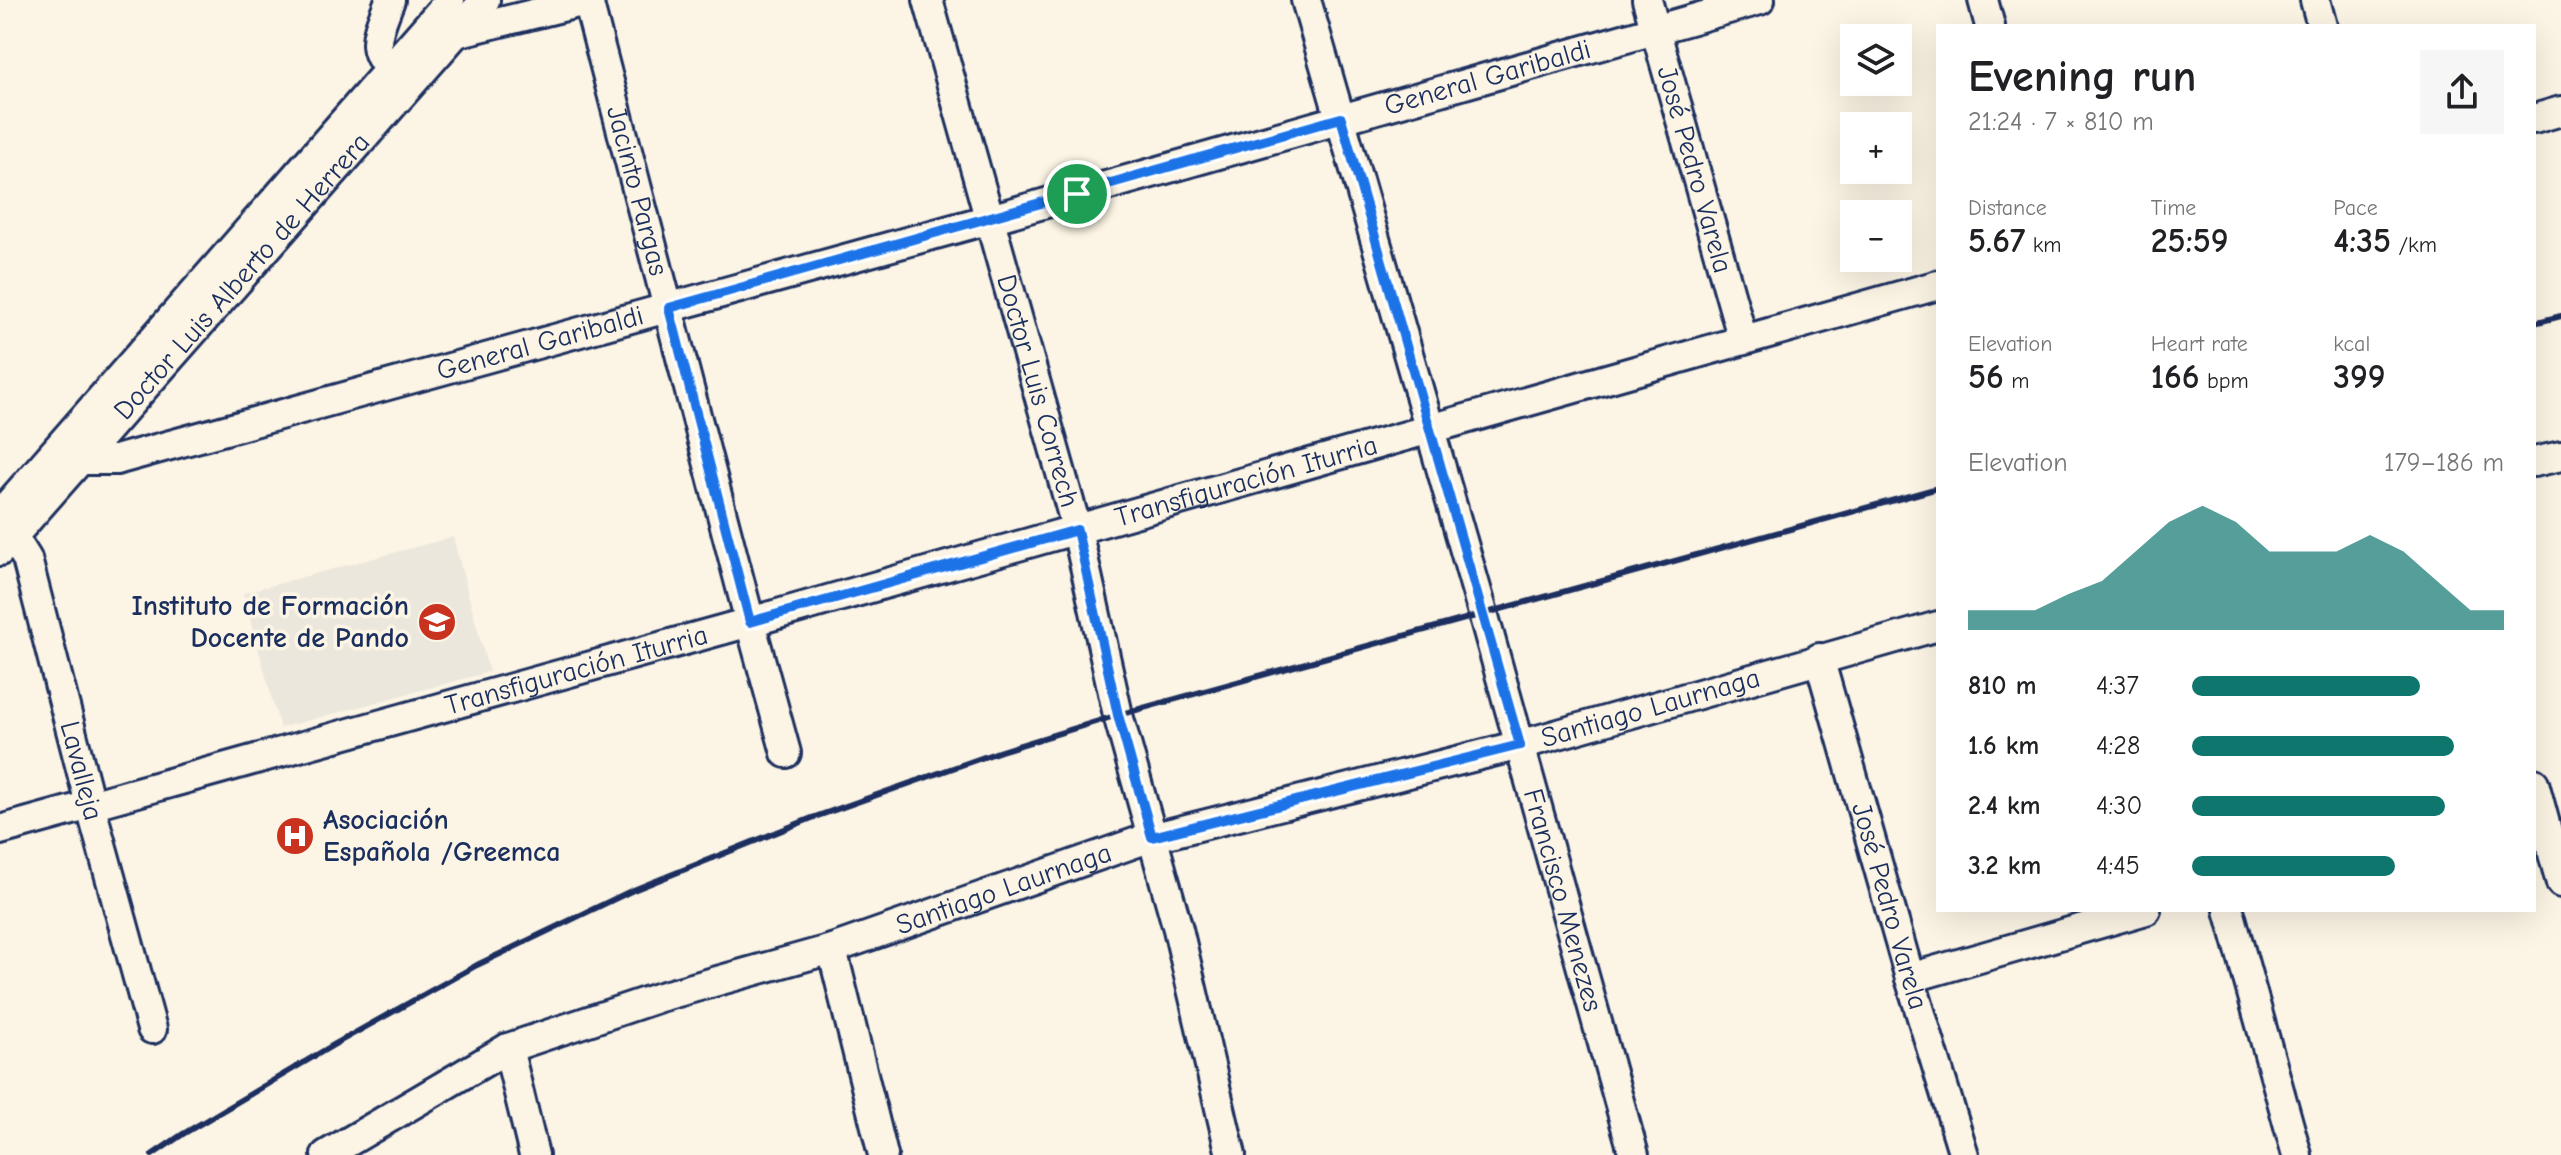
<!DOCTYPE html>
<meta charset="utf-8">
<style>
:root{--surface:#fff;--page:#f6f6f6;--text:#202124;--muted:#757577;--accent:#0f766e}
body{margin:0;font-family:"Comic Neue",sans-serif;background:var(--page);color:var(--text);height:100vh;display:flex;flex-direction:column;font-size:30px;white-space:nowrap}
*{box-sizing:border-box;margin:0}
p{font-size:26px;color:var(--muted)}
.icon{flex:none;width:44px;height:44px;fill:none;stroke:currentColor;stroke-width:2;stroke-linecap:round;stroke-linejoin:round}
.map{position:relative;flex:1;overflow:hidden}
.details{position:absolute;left:1936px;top:24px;width:600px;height:888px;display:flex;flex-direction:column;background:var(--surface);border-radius:0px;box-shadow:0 8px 32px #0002}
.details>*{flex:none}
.controls{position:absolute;left:1840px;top:24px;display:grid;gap:16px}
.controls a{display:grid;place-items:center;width:72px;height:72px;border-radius:0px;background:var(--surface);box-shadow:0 8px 32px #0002;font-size:40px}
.pin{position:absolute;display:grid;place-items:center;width:68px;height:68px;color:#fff;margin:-34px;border:4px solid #fff;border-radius:50%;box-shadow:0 2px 8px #0007}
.round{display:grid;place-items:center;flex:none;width:84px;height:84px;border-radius:0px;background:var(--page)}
.summary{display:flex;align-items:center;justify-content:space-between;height:136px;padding:0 32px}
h1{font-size:44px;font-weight:600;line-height:60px}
.figures{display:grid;grid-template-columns:repeat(3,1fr);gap:12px;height:136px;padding:8px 32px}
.figures div{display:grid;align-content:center}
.figures b{font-size:34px;font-weight:600}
.figures small{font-size:22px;font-weight:400}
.figures p{font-size:22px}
.chart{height:224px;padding:16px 32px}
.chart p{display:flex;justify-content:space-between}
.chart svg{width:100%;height:144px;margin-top:8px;fill:var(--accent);opacity:.7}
ul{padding:0 32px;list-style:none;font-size:26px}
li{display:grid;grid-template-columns:128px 96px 1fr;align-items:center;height:60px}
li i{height:20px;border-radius:10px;background:var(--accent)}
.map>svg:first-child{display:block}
.built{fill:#ece7dc}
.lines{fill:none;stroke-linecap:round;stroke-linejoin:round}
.minor-casing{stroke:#1b2f5e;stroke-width:34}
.minor{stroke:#fcf5e5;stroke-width:28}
.rail{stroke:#1b2f5e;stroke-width:6}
.route-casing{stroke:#fff;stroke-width:16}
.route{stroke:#1a73e8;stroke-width:10}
.labels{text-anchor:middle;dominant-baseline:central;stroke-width:7;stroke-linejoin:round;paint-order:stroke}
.street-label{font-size:28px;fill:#1b2f5e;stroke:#fcf5e5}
.poi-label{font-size:28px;font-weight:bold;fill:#1b2f5e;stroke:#fcf5e5;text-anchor:end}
</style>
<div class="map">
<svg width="2561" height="1155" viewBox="0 0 2561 1155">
<rect width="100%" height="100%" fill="#fcf5e5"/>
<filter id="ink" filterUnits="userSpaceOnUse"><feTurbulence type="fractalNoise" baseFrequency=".0125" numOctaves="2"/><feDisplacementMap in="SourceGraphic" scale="16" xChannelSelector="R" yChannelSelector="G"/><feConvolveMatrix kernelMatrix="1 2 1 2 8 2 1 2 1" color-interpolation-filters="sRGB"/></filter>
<g filter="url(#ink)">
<polygon class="built" points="453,537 489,672 280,728 243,593"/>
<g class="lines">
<defs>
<g id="minor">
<path d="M390,0C376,37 366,51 400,79"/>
<path id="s1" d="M928,0L1077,530L1118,715L1178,929L1231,1155"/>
<path id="s2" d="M1306,0L1483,613L1634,1155"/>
<path id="s3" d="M1647,0L1743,340"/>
<polyline points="1983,0 1990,26"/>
<polyline points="2315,0 2322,26"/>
<path id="s4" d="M588,1L750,622L786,753"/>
<polyline points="452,34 590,0"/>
<polyline points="2534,119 2561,111"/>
<path id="s5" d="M62,444L80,460H116L990,219L1760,0"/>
<polyline points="2534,462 2561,456"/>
<polyline points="0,514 450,0"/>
<path id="s6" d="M5,524L27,559L90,804L152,1029"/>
<path id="s7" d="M0,551L485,0"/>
<path id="s8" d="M1819,658L1910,978L1964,1155"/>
<polyline points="2534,783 2561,883"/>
<path id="s9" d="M0,830L750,622L1938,285"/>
<polyline points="2229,910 2297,1155"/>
<polyline points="832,949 883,1155"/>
<polyline points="1910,978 2146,910"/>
<polyline points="508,1048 534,1155"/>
<path id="s10" d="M326,1155L508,1048L660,997L832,949L1143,840L1520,745L1938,626"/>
</g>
</defs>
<use href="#minor" class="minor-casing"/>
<use href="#minor" class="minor"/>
<g class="rail">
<polyline points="2534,323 2561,316"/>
<polyline points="152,1155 183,1134 335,1044 477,965 631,891 812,818 1001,751 1118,715 1938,488"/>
</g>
</g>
</g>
<g class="lines" filter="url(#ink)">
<defs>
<polygon id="route" points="1341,118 1520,745 1152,837 1118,715 1077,530 750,622 669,308"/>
</defs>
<use href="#route" class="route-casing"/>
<use href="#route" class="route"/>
</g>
<defs>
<symbol id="university-disc" viewBox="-11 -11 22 22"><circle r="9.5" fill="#c8321e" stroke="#fcf5e5"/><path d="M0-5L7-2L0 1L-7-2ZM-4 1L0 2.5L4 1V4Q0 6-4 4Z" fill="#fff"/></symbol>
<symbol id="hospital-disc" viewBox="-11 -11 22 22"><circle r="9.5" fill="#c8321e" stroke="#fcf5e5"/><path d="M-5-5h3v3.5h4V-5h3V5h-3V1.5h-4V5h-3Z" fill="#fff"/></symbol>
</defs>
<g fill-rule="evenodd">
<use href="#university-disc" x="415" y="600" width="44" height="44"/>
<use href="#hospital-disc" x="273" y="814" width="44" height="44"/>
</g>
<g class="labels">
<g class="street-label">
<text stroke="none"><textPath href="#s5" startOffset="1484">General Garibaldi</textPath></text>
<text stroke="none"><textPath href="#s3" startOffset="176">José Pedro Varela</textPath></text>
<text stroke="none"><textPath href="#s4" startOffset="196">Jacinto Pargas</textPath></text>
<text stroke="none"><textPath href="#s7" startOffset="366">Doctor Luis Alberto de Herrera</textPath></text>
<text stroke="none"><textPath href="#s5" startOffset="500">General Garibaldi</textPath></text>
<text stroke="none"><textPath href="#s1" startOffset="406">Doctor Luis Correch</textPath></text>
<text stroke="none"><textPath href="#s9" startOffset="1294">Transfiguración Iturria</textPath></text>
<text stroke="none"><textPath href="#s9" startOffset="598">Transfiguración Iturria</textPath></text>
<text stroke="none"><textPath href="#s10" startOffset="1404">Santiago Laurnaga</textPath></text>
<text stroke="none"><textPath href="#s6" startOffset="260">Lavalleja</textPath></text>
<text stroke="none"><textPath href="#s10" startOffset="732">Santiago Laurnaga</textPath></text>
<text stroke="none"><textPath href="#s2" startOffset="936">Francisco Menezes</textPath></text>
<text stroke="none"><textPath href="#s8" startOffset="258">José Pedro Varela</textPath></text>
</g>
<g class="poi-label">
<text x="409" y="606">Instituto de Formación<tspan x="409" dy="32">Docente de Pando</tspan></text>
<text x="323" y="820" text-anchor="start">Asociación<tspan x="323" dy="32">Española /Greemca</tspan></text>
</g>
</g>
</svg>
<div class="controls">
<a><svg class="icon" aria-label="layers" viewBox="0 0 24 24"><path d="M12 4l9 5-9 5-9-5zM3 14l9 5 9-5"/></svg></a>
<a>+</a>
<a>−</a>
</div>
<div class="pin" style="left:1077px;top:194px;background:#1e9e55"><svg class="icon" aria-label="arrive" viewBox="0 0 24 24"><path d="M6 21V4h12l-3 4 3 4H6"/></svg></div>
<section class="details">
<div class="summary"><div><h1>Evening run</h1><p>21:24 · 7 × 810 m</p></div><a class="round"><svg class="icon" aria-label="share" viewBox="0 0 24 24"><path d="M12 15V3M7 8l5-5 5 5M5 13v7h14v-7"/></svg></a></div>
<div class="figures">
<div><p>Distance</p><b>5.67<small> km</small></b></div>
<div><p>Time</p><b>25:59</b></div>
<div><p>Pace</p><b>4:35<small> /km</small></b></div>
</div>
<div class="figures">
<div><p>Elevation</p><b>56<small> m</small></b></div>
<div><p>Heart rate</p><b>166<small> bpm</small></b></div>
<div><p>kcal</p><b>399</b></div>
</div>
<div class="chart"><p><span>Elevation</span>179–186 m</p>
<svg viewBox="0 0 160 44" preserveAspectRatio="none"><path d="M0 44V38L10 38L20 38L30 33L40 29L50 20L60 11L70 6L80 11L90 20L100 20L110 20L120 15L130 20L140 29L150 38L160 38V44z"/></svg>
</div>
<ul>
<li><b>810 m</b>4:37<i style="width:73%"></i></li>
<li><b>1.6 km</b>4:28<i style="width:84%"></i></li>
<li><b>2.4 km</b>4:30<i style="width:81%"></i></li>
<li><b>3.2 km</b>4:45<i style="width:65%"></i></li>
</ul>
</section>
</div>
